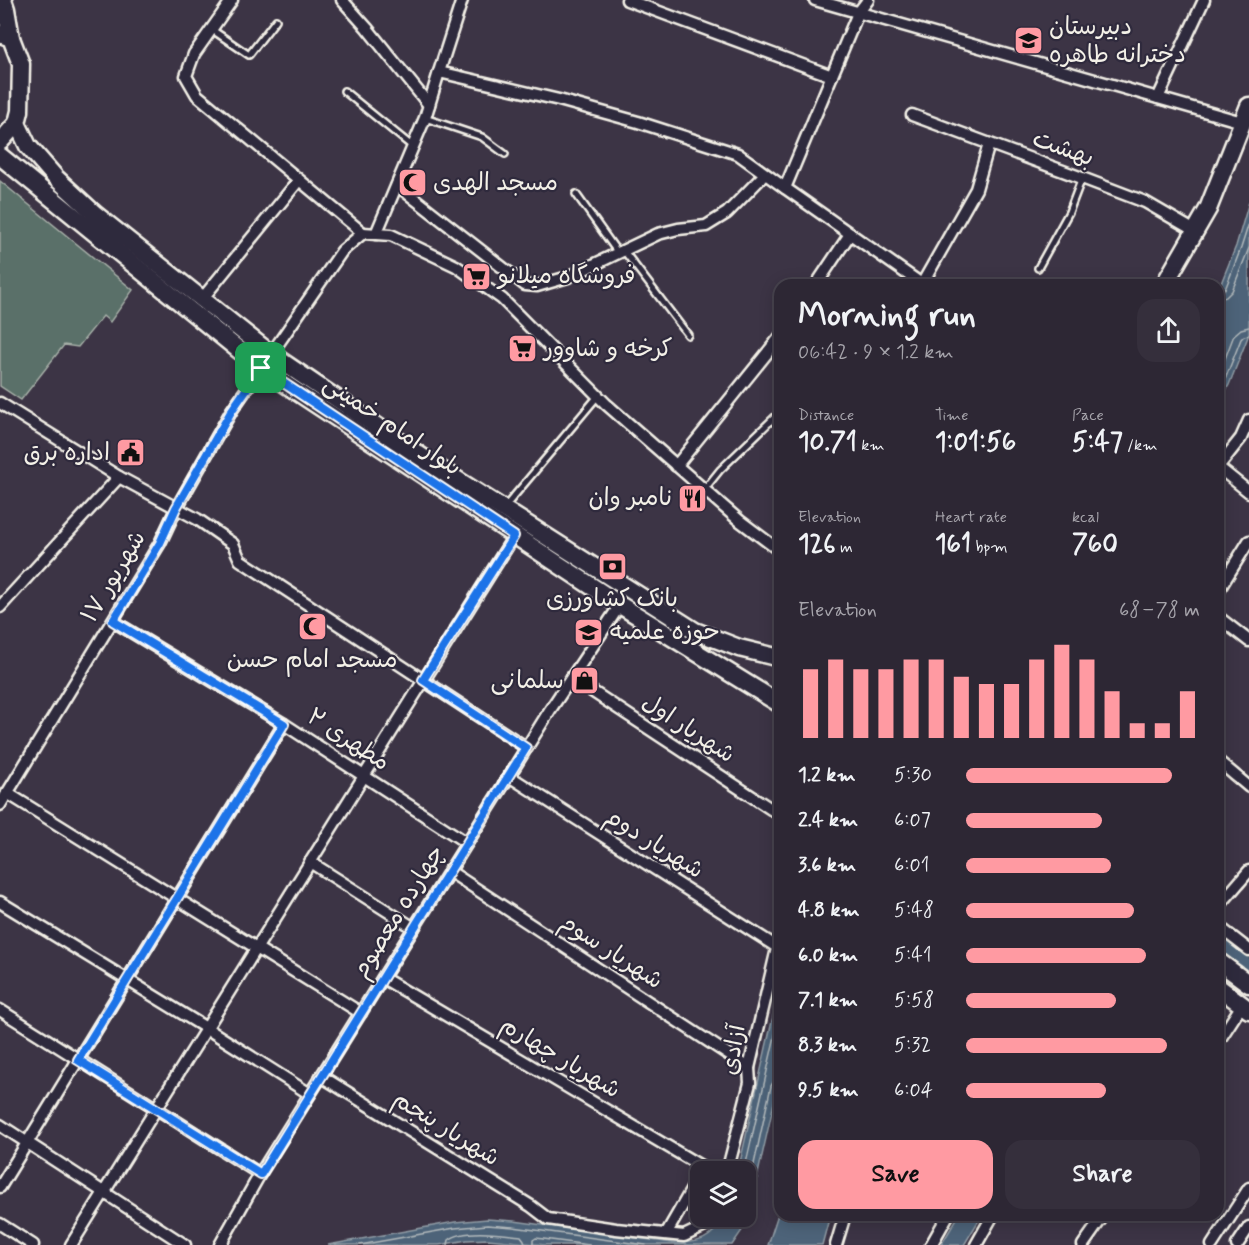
<!DOCTYPE html>
<meta charset="utf-8">
<style>
:root{--surface:#2d2734;--page:#352f3c;--text:#f1f3f6;--muted:#a7a5ac;--line:#48444f;--accent:#ff9aa2}
body{margin:0;font-family:Mynerve,"Playpen Sans Arabic",sans-serif;background:var(--page);color:var(--text);height:100vh;display:flex;flex-direction:column;font-size:22px;white-space:nowrap}
*{box-sizing:border-box;margin:0}
p{font-size:20px;color:var(--muted)}
.icon{flex:none;width:33px;height:33px;fill:none;stroke:currentColor;stroke-width:2;stroke-linecap:round;stroke-linejoin:round}
.map{position:relative;flex:1;overflow:hidden}
.sheet{position:absolute;left:774px;top:279px;width:450px;height:942px;display:flex;flex-direction:column;background:var(--surface);border-radius:18px;box-shadow:0 3px 15px #0003,0 0 0 2px var(--line)}
.sheet>*{flex:none}
.fabs{position:absolute;left:690px;top:1161px;display:grid;gap:12px}
.fabs a{display:grid;place-items:center;width:66px;height:66px;border-radius:12px;background:var(--surface);box-shadow:0 3px 15px #0003,0 0 0 2px var(--line);font-size:30px}
.pin{position:absolute;display:grid;place-items:center;width:51px;height:51px;color:#fff;margin:-26px;border-radius:12px;box-shadow:0 3px 9px #0006}
.round{display:grid;place-items:center;flex:none;width:63px;height:63px;border-radius:18px;background:var(--page)}
.summary{display:flex;align-items:center;justify-content:space-between;height:102px;padding:0 24px}
h1{font-size:33px;font-weight:700;line-height:45px}
.stats{display:grid;grid-template-columns:repeat(3,1fr);gap:9px;height:102px;padding:6px 24px}
.stats div{display:grid;align-content:center}
.stats b{font-size:26px;font-weight:700}
.stats small{font-size:16px;font-weight:400}
.stats p{font-size:16px}
.chart{height:168px;padding:12px 24px}
.chart p{display:flex;justify-content:space-between}
.chart svg{width:100%;height:108px;margin-top:6px;stroke:var(--accent);stroke-width:6}
.action{display:flex;gap:12px;margin-top:auto;padding:12px 24px}
.action a{flex:1;height:69px;border-radius:18px;background:var(--accent);color:#111;font-size:24px;font-weight:700;line-height:69px;text-align:center}
.action a+a{background:var(--page);color:var(--text)}
ul{padding:0 24px;list-style:none;font-size:20px}
li{display:grid;grid-template-columns:96px 72px 1fr;align-items:center;height:45px}
li i{height:15px;border-radius:8px;background:var(--accent)}
.map>svg:first-child{display:block}
.green{fill:#5a6f69;stroke:#a7b0a8;stroke-width:1.5}
.water{fill:#4e6479;stroke:#909ca5;stroke-width:1.5}
.lines{fill:none;stroke-linecap:round;stroke-linejoin:round}
.shore{stroke:#b2b9bc;stroke-width:1.5}
.canal{stroke:#4e6479;stroke-width:14}
.lane-casing{stroke:#f4f1e8;stroke-width:10}
.street-casing{stroke:#f4f1e8;stroke-width:15}
.secondary-casing{stroke:#f4f1e8;stroke-width:21}
.lane{stroke:#2f2a3d;stroke-width:5}
.street{stroke:#2f2a3d;stroke-width:10}
.secondary{stroke:#2f2a3d;stroke-width:16}
.route-casing{stroke:#fff;stroke-width:12}
.route{stroke:#1a73e8;stroke-width:8}
.labels{text-anchor:middle;dominant-baseline:central;stroke-width:4.5;stroke-linejoin:round;paint-order:stroke}
.poi-label{font-size:24px;fill:#f4f1e8;stroke:#2f2a3d;text-anchor:start}
.street-label{font-size:24px;fill:#f4f1e8;stroke:#2f2a3d}
</style>
<div class="map">
<svg width="1249" height="1245" viewBox="0 0 1249 1245">
<rect width="100%" height="100%" fill="#3c3445"/>
<filter id="ink" filterUnits="userSpaceOnUse"><feTurbulence type="fractalNoise" baseFrequency=".0167" numOctaves="2"/><feDisplacementMap in="SourceGraphic" scale="12" xChannelSelector="R" yChannelSelector="G"/><feConvolveMatrix kernelMatrix="1 2 1 2 8 2 1 2 1" color-interpolation-filters="sRGB"/></filter>
<g filter="url(#ink)">
<polygon class="green" points="0,181 133,290 110,322 103,316 78,347 64,345 21,400 0,386"/>
<g class="water">
<polygon points="1249,202 1249,334 1229,385 1218,404 1218,291 1236,246"/>
<path d="M780,986V1076L750,1209L743,1229L732,1245H545L488,1239L467,1240L439,1245H328L455,1222L487,1219L514,1221L673,1243C701,1243 710,1240 725,1217L746,1216V1172L738,1171Z"/>
<polygon points="780,1208 780,1215 830,1215 822,1245 768,1245"/>
<polygon points="959,1215 982,1215 964,1245 941,1245"/>
</g>
<g class="lines">
<g class="shore">
<polyline points="1218,291 1223,291 1226,287 1241,248 1249,223"/>
<polyline points="1218,299 1226,297 1232,291 1249,248"/>
<polyline points="1218,377 1234,335 1241,329 1249,327"/>
<polyline points="1218,393 1224,382 1241,339 1244,336 1249,335"/>
<polyline points="744,1172 780,1014"/>
<polyline points="746,1201 771,1086 774,1081 780,1080"/>
<polyline points="360,1245 455,1228 487,1225 513,1227 646,1245"/>
<path d="M448,1245L449,1240C463,1228 503,1234 521,1236L524,1240L525,1245"/>
<polyline points="533,1245 533,1240 536,1238 589,1245"/>
</g>
<polyline class="canal" points="1218,944 1249,967"/>
<defs>
<g id="lane">
<polyline points="211,29 249,55 276,20"/>
<polyline points="344,91 413,147"/>
<polyline points="425,118 482,137 505,154"/>
<polyline points="576,194 618,253"/>
<polyline points="624,251 688,335"/>
<polyline points="1038,268 1069,212 1082,178"/>
<polyline points="704,490 720,470 780,412"/>
<polyline points="504,508 598,396"/>
</g>
<g id="street">
<polyline points="232,0 194,54 186,76 197,95 363,233"/>
<polyline points="342,0 367,28 429,105"/>
<polyline points="627,0 832,76"/>
<polyline points="815,0 1242,122"/>
<polyline points="868,0 858,13 785,188 923,285"/>
<polyline points="439,72 462,0"/>
<polyline points="1158,98 1204,0"/>
<polyline points="912,115 1082,178 1145,202 1195,231"/>
<polyline points="397,185 525,285 537,286 568,277 658,234 678,229 706,226 727,213 765,174"/>
<polyline points="376,234 425,118 439,72 559,100 638,122 738,154 785,188"/>
<polyline points="922,284 976,189 989,144"/>
<polyline points="816,285 850,234"/>
<polyline points="202,299 299,180"/>
<polyline points="271,354 342,251 363,233 391,235 456,266 502,299 606,404 740,521 780,551"/>
<polyline points="0,403 119,477"/>
<polyline points="676,466 780,337"/>
<polyline points="1218,467 1241,438 1249,420"/>
<polyline points="1218,467 1249,492"/>
<polyline points="1218,591 1249,541"/>
<polyline points="0,607 119,477 197,519 233,544 240,560 527,748"/>
<polyline points="1218,617 1249,641"/>
<polyline points="113,621 284,724 467,843"/>
<polyline points="572,678 780,815"/>
<polyline points="1218,761 1249,787"/>
<polyline points="509,776 777,947"/>
<polyline points="7,793 361,1013"/>
<polyline points="0,805 160,543 176,509 232,410 261,368"/>
<polyline points="310,862 414,928"/>
<polyline points="449,871 749,1068"/>
<polyline points="0,902 206,1028 310,1094"/>
<polyline points="1218,907 1249,871"/>
<polyline points="1218,926 1249,950"/>
<polyline points="383,978 704,1168 717,1172"/>
<polyline points="0,1010 260,1174"/>
<polyline points="1218,1042 1242,1005"/>
<polyline points="321,1076 531,1206 548,1219 616,1229 684,1236 707,1225 716,1216"/>
<polyline points="0,1125 185,1245"/>
<polyline points="727,1172 750,1083 749,1068 780,936"/>
<polyline points="0,1187 284,724"/>
<polyline points="0,1224 33,1245"/>
<polyline points="666,1234 700,1175"/>
<polyline points="71,1245 514,536"/>
<polyline points="220,1245 260,1174 509,776 550,710 620,605"/>
<polyline points="836,1245 845,1215"/>
<polyline points="931,1245 948,1215"/>
<polyline points="976,1245 993,1215"/>
<polyline points="1083,1245 1104,1215"/>
<polyline points="1212,1245 1249,1188"/>
<polyline points="1237,1245 1249,1227"/>
</g>
<g id="secondary">
<polyline points="3,0 6,9 11,38"/>
<polyline points="0,34 11,38 21,64 20,111 17,123 0,142"/>
<polyline points="17,123 28,146 55,177 95,214 271,354 434,465 695,631 739,648 780,658"/>
<polyline points="0,156 261,368 620,605 780,704"/>
<polyline points="1164,285 1208,209 1249,106"/>
<polyline points="1218,961 1249,984"/>
<polyline points="1218,987 1249,1010"/>
</g>
</defs>
<use href="#lane" class="lane-casing"/>
<use href="#street" class="street-casing"/>
<use href="#secondary" class="secondary-casing"/>
<use href="#lane" class="lane"/>
<use href="#street" class="street"/>
<use href="#secondary" class="secondary"/>
</g>
</g>
<g class="lines" filter="url(#ink)">
<defs>
<polygon id="route" points="261,368 514,536 423,680 526,748 261,1174 78,1060 284,724 113,621 160,543 176,508 232,410"/>
</defs>
<use href="#route" class="route-casing"/>
<use href="#route" class="route"/>
</g>
<defs>
<symbol id="school-square" viewBox="-11 -11 22 22"><rect x="-9" y="-9" width="18" height="18" rx="4" fill="#ff9aa2" stroke="#2f2a3d"/><path d="M0-5L7-2L0 1L-7-2ZM-4 1L0 2.5L4 1V4Q0 6-4 4Z" fill="#111"/></symbol>
<symbol id="mosque-square" viewBox="-11 -11 22 22"><rect x="-9" y="-9" width="18" height="18" rx="4" fill="#ff9aa2" stroke="#2f2a3d"/><path d="M3.5-4.9A6 6 0 1 0 3.5 4.9A5 5 0 1 1 3.5-4.9Z" fill="#111"/></symbol>
<symbol id="supermarket-square" viewBox="-11 -11 22 22"><rect x="-9" y="-9" width="18" height="18" rx="4" fill="#ff9aa2" stroke="#2f2a3d"/><path d="M-6-5.5h2.5l.6 2H6L4.5 2H-2.5L-4.4-4H-6ZM-1.5 3.2a1.3 1.3 0 1 0 .1 0ZM3 3.2a1.3 1.3 0 1 0 .1 0Z" fill="#111"/></symbol>
<symbol id="civic-square" viewBox="-11 -11 22 22"><rect x="-9" y="-9" width="18" height="18" rx="4" fill="#ff9aa2" stroke="#2f2a3d"/><path d="M-.6-6.5H3V-4.5H.6V-3L4-1V1h2V6H-6V1h2V-1L-.6-3ZM-1.2 2.5V6h2.4V2.5Z" fill="#111"/></symbol>
<symbol id="restaurant-square" viewBox="-11 -11 22 22"><rect x="-9" y="-9" width="18" height="18" rx="4" fill="#ff9aa2" stroke="#2f2a3d"/><path d="M-5-6h1v4h1v-4h1v4h1v-4h1v5L-1.5 .5V6h-2V.5L-5-1ZM5-6V6H3V1.5H1.5Q1.5-4 5-6Z" fill="#111"/></symbol>
<symbol id="bank-square" viewBox="-11 -11 22 22"><rect x="-9" y="-9" width="18" height="18" rx="4" fill="#ff9aa2" stroke="#2f2a3d"/><path d="M-6-4H6V4H-6ZM0-2.3a2.3 2.3 0 1 0 0 4.6a2.3 2.3 0 1 0 0-4.6Z" fill="#111"/></symbol>
<symbol id="university-square" viewBox="-11 -11 22 22"><rect x="-9" y="-9" width="18" height="18" rx="4" fill="#ff9aa2" stroke="#2f2a3d"/><path d="M0-5L7-2L0 1L-7-2ZM-4 1L0 2.5L4 1V4Q0 6-4 4Z" fill="#111"/></symbol>
<symbol id="shop-square" viewBox="-11 -11 22 22"><rect x="-9" y="-9" width="18" height="18" rx="4" fill="#ff9aa2" stroke="#2f2a3d"/><path d="M-5-2.5h2.3a2.7 3.5 0 0 1 5.4 0H5L5.5 6h-11ZM-1.5-2.5h3a1.5 2.3 0 0 0-3 0Z" fill="#111"/></symbol>
</defs>
<g fill-rule="evenodd">
<use href="#school-square" x="1012" y="24" width="33" height="33"/>
<use href="#mosque-square" x="396" y="166" width="33" height="33"/>
<use href="#supermarket-square" x="460" y="260" width="33" height="33"/>
<use href="#supermarket-square" x="506" y="332" width="33" height="33"/>
<use href="#civic-square" x="114" y="436" width="33" height="33"/>
<use href="#restaurant-square" x="676" y="482" width="33" height="33"/>
<use href="#bank-square" x="596" y="550" width="33" height="33"/>
<use href="#mosque-square" x="296" y="610" width="33" height="33"/>
<use href="#university-square" x="572" y="616" width="33" height="33"/>
<use href="#shop-square" x="568" y="664" width="33" height="33"/>
</g>
<g class="labels">
<g class="poi-label">
<text x="1049" y="27">دبیرستان<tspan x="1049" dy="28">دخترانه طاهره</tspan></text>
<text x="433" y="183">مسجد الهدی</text>
<text x="498" y="276">فروشگاه میلانو</text>
<text x="544" y="349">کرخه و شاوور</text>
<text x="110" y="453" text-anchor="end">اداره برق</text>
<text x="672" y="498" text-anchor="end">نامبر وان</text>
<text x="612" y="599" text-anchor="middle">بانک کشاورزی</text>
<text x="610" y="632">حوزه علمیه</text>
<text x="312" y="660" text-anchor="middle">مسجد امام حسن</text>
<text x="564" y="681" text-anchor="end">سلمانی</text>
</g>
<g class="street-label">
<text transform="translate(1063 149) rotate(20)">بهشت</text>
<text transform="translate(392 426) rotate(34)">بلوار امام خمینی</text>
<text transform="translate(114 577) rotate(-59)">۱۷ شهریور</text>
<text transform="translate(688 729) rotate(33)">شهریار اول</text>
<text transform="translate(348 740) rotate(33)">مطهری ۲</text>
<text transform="translate(654 844) rotate(32)">شهریار دوم</text>
<text transform="translate(399 912) rotate(-58)">چهارده معصوم</text>
<text transform="translate(611 952) rotate(33)">شهریار سوم</text>
<text transform="translate(734 1050) rotate(-80)">آزادی</text>
<text transform="translate(560 1058) rotate(31)">شهریار چهارم</text>
<text transform="translate(446 1129) rotate(32)">شهریار پنجم</text>
</g>
</g>
</svg>
<div class="fabs">
<a><svg class="icon" aria-label="layers" viewBox="0 0 24 24"><path d="M12 4l9 5-9 5-9-5zM3 14l9 5 9-5"/></svg></a>
</div>
<div class="pin" style="left:261px;top:368px;background:#1e9e55"><svg class="icon" aria-label="arrive" viewBox="0 0 24 24"><path d="M6 21V4h12l-3 4 3 4H6"/></svg></div>
<section class="sheet">
<div class="summary"><div><h1>Morning run</h1><p>06:42 · 9 × 1.2 km</p></div><a class="round"><svg class="icon" aria-label="share" viewBox="0 0 24 24"><path d="M12 15V3M7 8l5-5 5 5M5 13v7h14v-7"/></svg></a></div>
<div class="stats">
<div><p>Distance</p><b>10.71<small> km</small></b></div>
<div><p>Time</p><b>1:01:56</b></div>
<div><p>Pace</p><b>5:47<small> /km</small></b></div>
</div>
<div class="stats">
<div><p>Elevation</p><b>126<small> m</small></b></div>
<div><p>Heart rate</p><b>161<small> bpm</small></b></div>
<div><p>kcal</p><b>760</b></div>
</div>
<div class="chart"><p><span>Elevation</span>68–78 m</p>
<svg viewBox="0 0 160 44" preserveAspectRatio="none"><path d="M5 44V16M15 44V12M25 44V16M35 44V16M45 44V12M55 44V12M65 44V19M75 44V22M85 44V22M95 44V12M105 44V6M115 44V12M125 44V25M135 44V38M145 44V38M155 44V25"/></svg>
</div>
<ul>
<li><b>1.2 km</b>5:30<i style="width:88%"></i></li>
<li><b>2.4 km</b>6:07<i style="width:58%"></i></li>
<li><b>3.6 km</b>6:01<i style="width:62%"></i></li>
<li><b>4.8 km</b>5:48<i style="width:72%"></i></li>
<li><b>6.0 km</b>5:41<i style="width:77%"></i></li>
<li><b>7.1 km</b>5:58<i style="width:64%"></i></li>
<li><b>8.3 km</b>5:32<i style="width:86%"></i></li>
<li><b>9.5 km</b>6:04<i style="width:60%"></i></li>
</ul>
<div class="action"><a>Save</a><a>Share</a></div>
</section>
</div>
